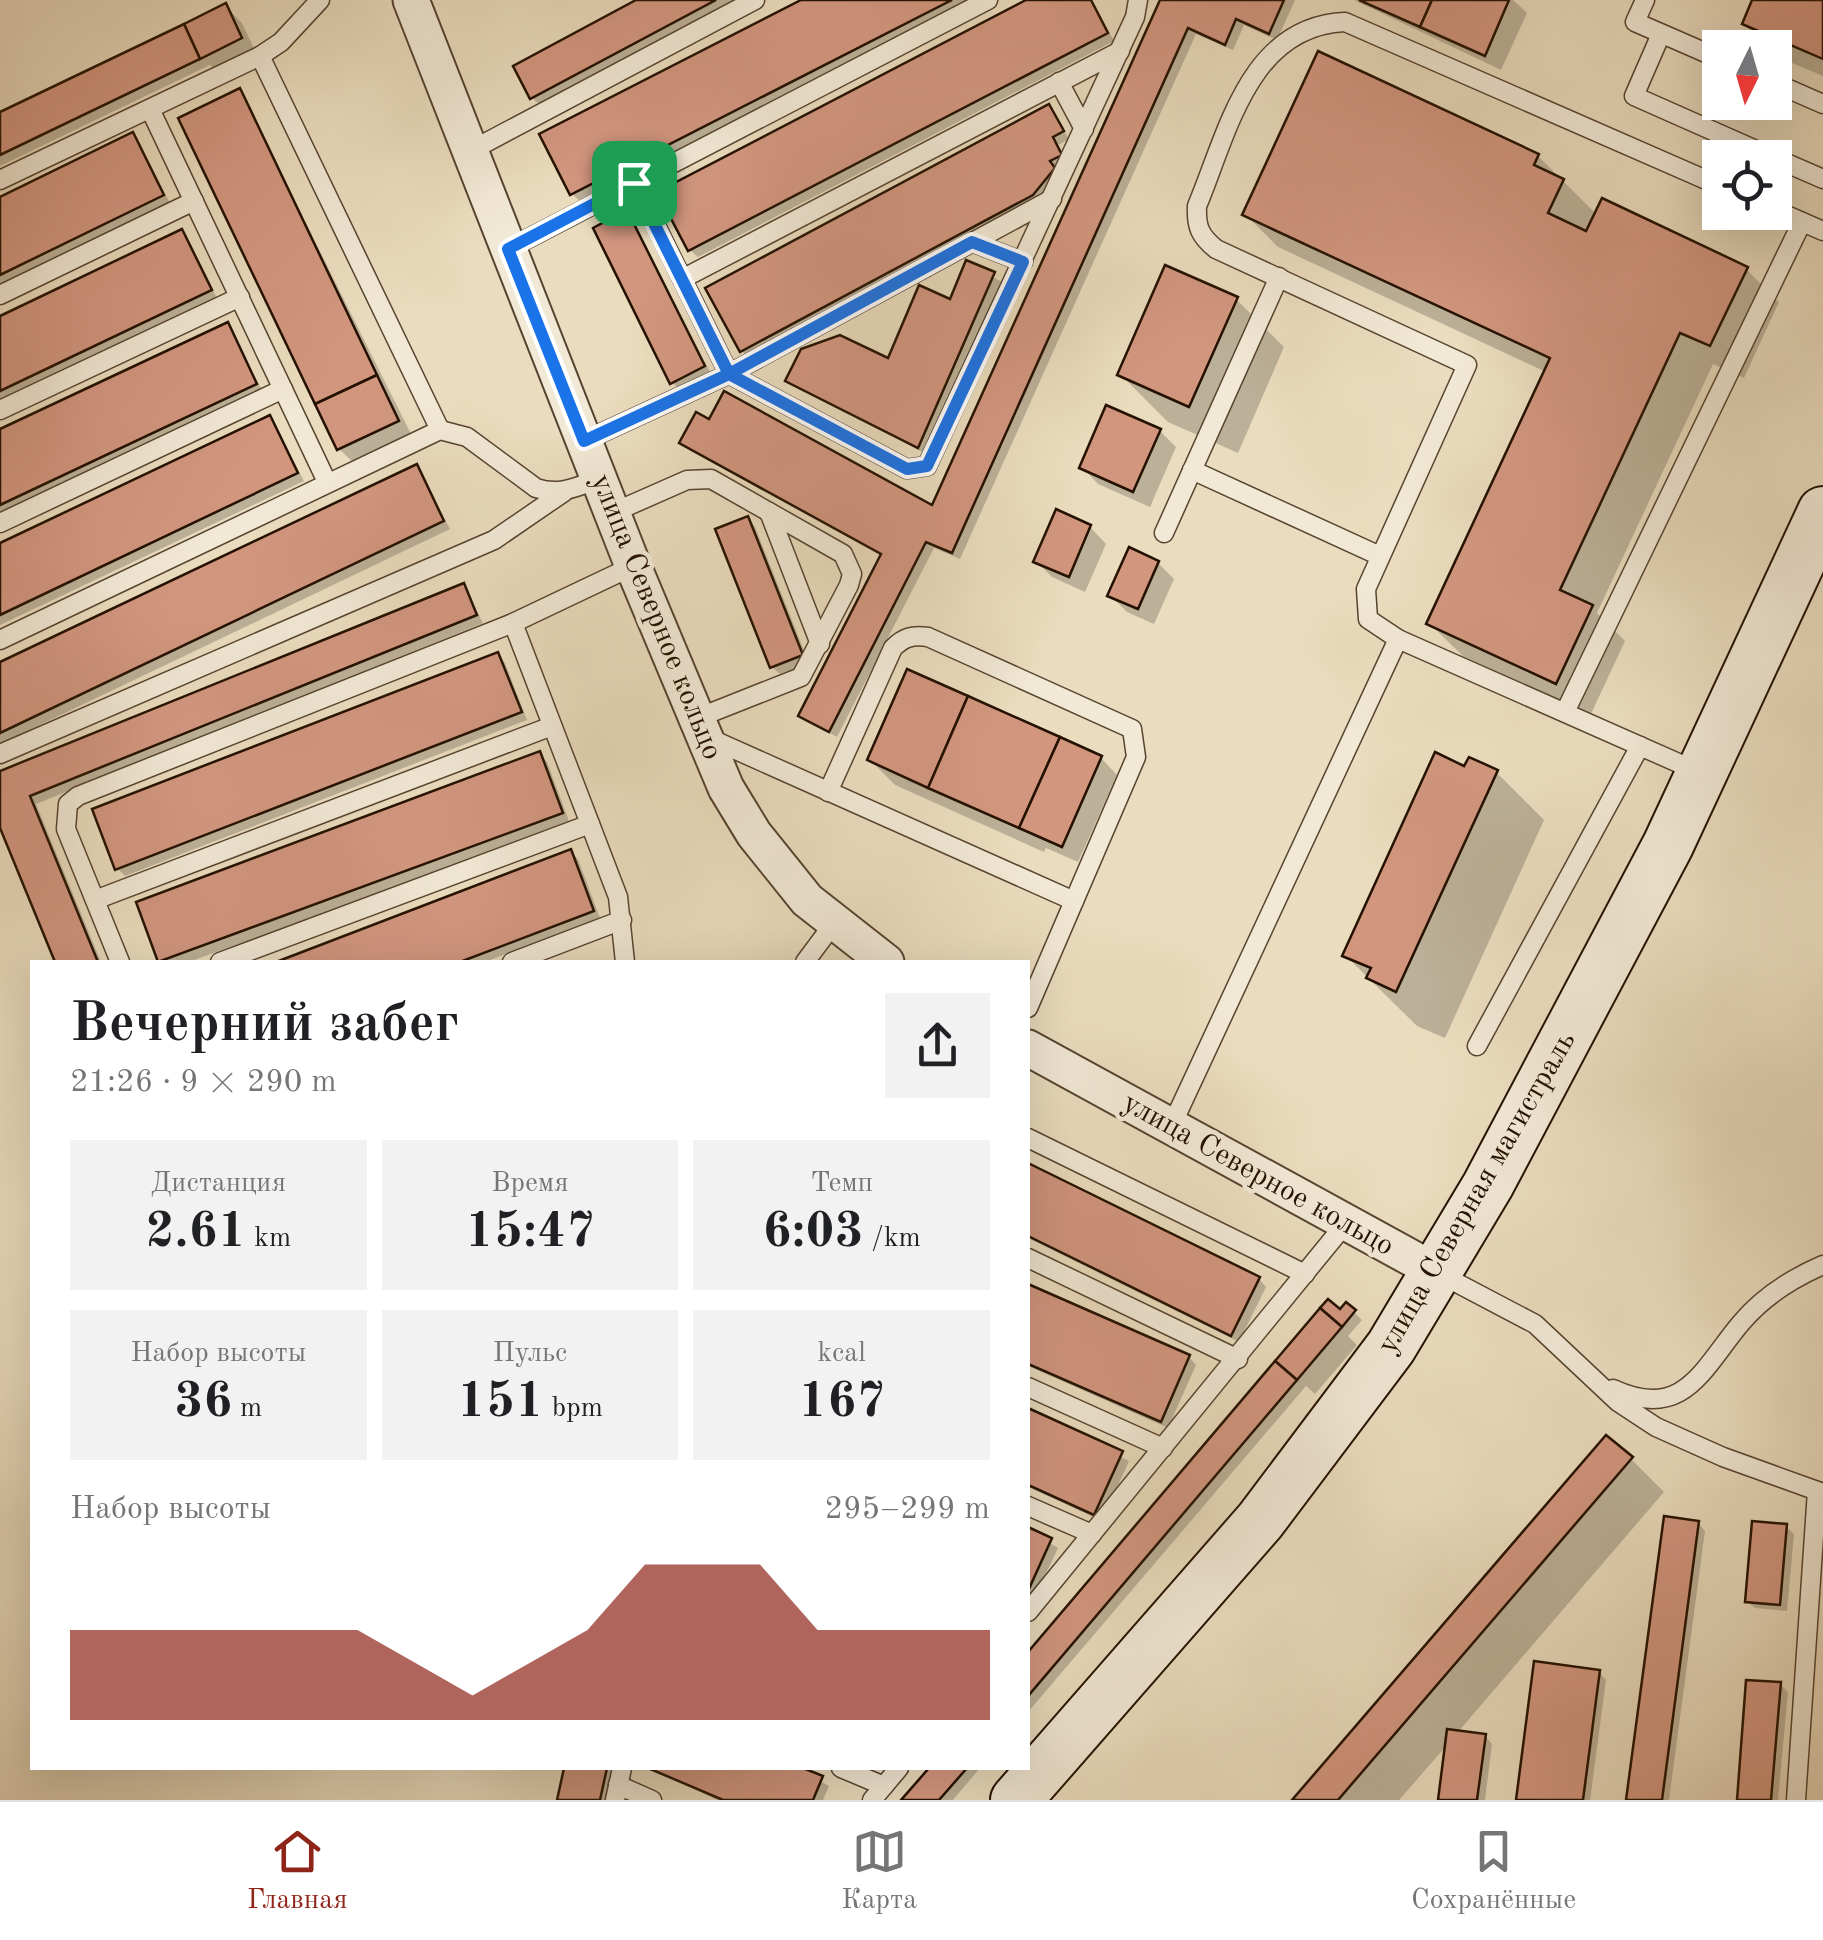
<!DOCTYPE html>
<html lang="ru">
<meta charset="utf-8">
<style>
:root{--surface:#fff;--page:#f2f2f2;--text:#202124;--muted:#757577;--line:#e0e0e0;--accent:#8f2418}
body{margin:0;font-family:"Old Standard TT",serif;background:var(--page);color:var(--text);height:100vh;display:flex;flex-direction:column;font-size:38px;white-space:nowrap}
*{box-sizing:border-box;margin:0}
p{font-size:32px;color:var(--muted)}
.icon{flex:none;width:55px;height:55px;fill:none;stroke:currentColor;stroke-width:2;stroke-linecap:round;stroke-linejoin:round}
.map{position:relative;flex:1;overflow:hidden}
.drawer{position:absolute;left:30px;top:960px;width:1000px;height:810px;display:flex;flex-direction:column;background:var(--surface);border-radius:0px;box-shadow:0 10px 40px #0002}
.drawer>*{flex:none}
.needle{width:65px;rotate:185deg}
.tools{position:absolute;left:1702px;top:30px;display:grid;gap:20px}
.tools a{display:grid;place-items:center;width:90px;height:90px;border-radius:0px;background:var(--surface);box-shadow:0 10px 40px #0002;font-size:50px}
.pin{position:absolute;display:grid;place-items:center;width:85px;height:85px;color:#fff;margin:-42px;border-radius:20px;box-shadow:0 5px 15px #0006}
.round{display:grid;place-items:center;flex:none;width:105px;height:105px;border-radius:0px;background:var(--page)}
.headline{display:flex;align-items:center;justify-content:space-between;height:170px;padding:0 40px}
h1{font-size:55px;font-weight:600;line-height:75px}
.figures{display:grid;grid-template-columns:repeat(3,1fr);gap:15px;height:170px;padding:10px 40px}
.figures div{display:grid;align-content:center;border-radius:0px;background:var(--page);text-align:center}
.figures b{font-size:50px;font-weight:600}
.figures small{font-size:28px;font-weight:400}
.figures p{font-size:28px}
.chart{height:280px;padding:20px 40px}
.chart p{display:flex;justify-content:space-between}
.chart svg{width:100%;height:180px;margin-top:10px;fill:var(--accent);opacity:.7}
.menu{display:flex;justify-content:space-around;align-items:center;height:140px;border-top:2px solid var(--line);background:var(--surface);font-size:28px;color:var(--muted)}
.menu a{display:grid;justify-items:center;gap:5px}
.menu .current{color:var(--accent)}
.map>svg:first-child{display:block}
.shadow{fill:#0003}
.building{fill:#d2967f;stroke:#241100;stroke-width:2.5}
.lines{fill:none;stroke-linecap:round;stroke-linejoin:round}
.lane-casing{stroke:#564430;stroke-width:21}
.street-casing{stroke:#564430;stroke-width:39}
.secondary-casing{stroke:#241100;stroke-width:54}
.lane{stroke:#f1e8d5;stroke-width:18}
.street{stroke:#f1e8d5;stroke-width:35}
.secondary{stroke:#f1e8d5;stroke-width:50}
.route-casing{stroke:#fff;stroke-width:20}
.route{stroke:#1a73e8;stroke-width:12}
.labels{text-anchor:middle;dominant-baseline:central;stroke-width:9;stroke-linejoin:round;paint-order:stroke}
.street-label{font-size:30px;fill:#241100;stroke:#f1e8d5}
</style>
<div class="map">
<svg width="1823" height="1800" viewBox="0 0 1823 1800">
<rect width="100%" height="100%" fill="#eadcbe"/>
<filter id="stains"><feTurbulence type="fractalNoise" baseFrequency=".002" numOctaves="4"/><feColorMatrix values="0 0 0 0 .2 0 0 0 0 .09 0 0 0 0 .02 0 0 0 .5 -.17"/></filter>
<radialGradient id="worn" r=".72"><stop offset=".6" stop-color="#630" stop-opacity="0"/><stop offset="1" stop-color="#630" stop-opacity=".3"/></radialGradient>
<g class="shadow">
<polygon points="641,0 737,0 540,105 532,98 516,67"/>
<polygon points="806,0 973,0 580,201 572,194"/>
<polygon points="1032,0 1092,0 1114,41 698,257 690,250"/>
<polygon points="1162,0 1295,0 1277,40 1244,25 1233,50 1196,34 960,559 934,548 837,737 801,716 882,556 682,443 933,509"/>
<polygon points="1354,0 1513,0 1527,13 1501,70"/>
<polygon points="1755,0 1823,0 1823,76 1778,57 1775,48 1768,48 1744,24"/>
<polygon points="225,6 242,23 257,55 219,74 210,65 0,166 0,115"/>
<polygon points="240,91 413,438 356,465 339,449"/>
<polygon points="1049,107 1069,139 1058,145 1068,163 1040,202 749,358 742,351"/>
<polygon points="133,135 170,203 0,286 0,200"/>
<polygon points="1538,156 1597,215 1746,269 1779,302 1744,378 1713,364 1597,613 1625,641 1590,716 1463,656 1429,623 1546,372 1278,247 1245,214"/>
<polygon points="627,213 711,374 680,390 672,382"/>
<polygon points="182,232 217,298 0,402 0,318"/>
<polygon points="968,263 1002,282 926,454 788,381 889,362 951,302"/>
<polygon points="1236,299 1284,347 1238,453 1168,422 1120,374"/>
<polygon points="227,325 263,392 0,516 0,432"/>
<polygon points="270,418 304,481 0,625 0,545"/>
<polygon points="1160,431 1176,447 1150,507 1098,484 1082,467"/>
<polygon points="416,467 450,529 0,744 0,665"/>
<polygon points="748,519 755,527 809,663 780,674 772,667"/>
<polygon points="1090,527 1106,544 1085,592 1052,577 1036,561"/>
<polygon points="1158,563 1174,579 1154,624 1127,612 1110,595"/>
<polygon points="464,586 483,623 36,804 101,962 57,962 0,822 0,774"/>
<polygon points="498,655 505,663 527,720 125,876 117,868"/>
<polygon points="539,754 547,762 569,821 189,962 161,962 139,904"/>
<polygon points="1101,758 1117,775 1078,862 1046,848 1044,852 895,785 870,760"/>
<polygon points="1466,769 1496,772 1544,820 1445,1038 1417,1026 1345,955"/>
<polygon points="570,852 578,859 600,918 485,962 283,962"/>
<polygon points="1028,1166 1259,1279 1266,1287 1239,1342 1028,1238"/>
<polygon points="1028,1286 1189,1357 1196,1365 1168,1428 1028,1366"/>
<polygon points="1328,1303 1340,1312 1346,1305 1362,1320 1348,1336 1357,1345 1315,1394 1306,1386 1028,1712 1028,1655"/>
<polygon points="1028,1411 1129,1461 1102,1521 1028,1487"/>
<polygon points="1631,1459 1664,1492 1458,1732 1485,1736 1492,1744 1485,1800 1441,1800 1448,1744 1399,1800 1296,1800"/>
<polygon points="1698,1523 1705,1531 1669,1800 1629,1800"/>
<polygon points="1786,1527 1794,1534 1787,1611 1755,1608 1747,1601"/>
<polygon points="1028,1530 1058,1548 1031,1605 1028,1604"/>
<polygon points="1599,1672 1606,1680 1590,1800 1518,1800"/>
<polygon points="1780,1684 1788,1692 1778,1800 1739,1800"/>
<polygon points="566,1768 615,1768 609,1800 560,1800"/>
<polygon points="650,1768 796,1768 829,1786 823,1800 717,1800"/>
<polygon points="932,1768 980,1768 953,1800 904,1800"/>
</g>
<g class="building">
<polygon points="636,0 716,0 530,99 513,66"/>
<polygon points="801,0 952,0 570,195 539,134"/>
<polygon points="1026,0 1091,0 1108,33 688,251 657,192"/>
<polygon points="1160,0 1284,0 1269,34 1236,19 1225,45 1188,28 952,553 926,542 829,732 798,716 881,554 679,443 696,412 709,419 724,391 932,505"/>
<polygon points="1359,0 1432,0 1420,27"/>
<polygon points="1432,0 1509,0 1485,56 1420,27"/>
<polygon points="1752,0 1823,0 1823,59 1742,24"/>
<polygon points="226,3 242,38 200,59 184,24"/>
<polygon points="184,24 200,59 0,155 0,112"/>
<polygon points="1318,51 1539,154 1534,165 1564,179 1548,213 1586,231 1602,198 1748,267 1710,346 1680,333 1560,590 1593,605 1556,684 1426,624 1550,358 1242,215"/>
<polygon points="240,88 377,375 315,404 178,118"/>
<polygon points="1049,104 1064,131 1053,137 1062,155 1050,161 1055,168 1033,195 740,352 705,288"/>
<polygon points="133,132 164,195 0,275 0,197"/>
<polygon points="627,210 705,366 670,384 593,228"/>
<polygon points="182,229 212,290 0,391 0,316"/>
<polygon points="966,260 995,272 918,448 785,381 801,349 840,335 888,358 919,285 950,299"/>
<polygon points="1165,265 1238,297 1189,407 1117,375"/>
<polygon points="228,322 257,384 0,505 0,429"/>
<polygon points="377,375 399,421 337,450 315,404"/>
<polygon points="1106,405 1161,429 1133,492 1079,468"/>
<polygon points="270,415 298,473 0,615 0,543"/>
<polygon points="417,464 444,521 0,733 0,662"/>
<polygon points="1056,509 1091,525 1069,577 1033,562"/>
<polygon points="748,516 803,655 770,668 715,529"/>
<polygon points="1129,547 1159,561 1138,609 1107,596"/>
<polygon points="464,583 477,615 30,796 98,962 55,962 0,828 0,771"/>
<polygon points="498,652 522,712 115,870 92,809"/>
<polygon points="907,669 968,696 928,788 867,760"/>
<polygon points="968,696 1060,737 1019,828 928,788"/>
<polygon points="1060,737 1102,756 1062,847 1019,828"/>
<polygon points="540,751 563,813 158,962 136,902"/>
<polygon points="1435,752 1464,766 1469,757 1498,770 1396,992 1366,978 1371,968 1342,956"/>
<polygon points="571,849 594,911 460,962 276,962"/>
<polygon points="1028,1163 1260,1277 1231,1336 1028,1236"/>
<polygon points="1028,1284 1190,1355 1161,1422 1028,1364"/>
<polygon points="1328,1299 1340,1309 1346,1302 1356,1310 1342,1327 1320,1308"/>
<polygon points="1320,1308 1342,1327 1297,1380 1275,1361"/>
<polygon points="1275,1361 1297,1380 1028,1696 1028,1652"/>
<polygon points="1028,1408 1123,1451 1094,1515 1028,1485"/>
<polygon points="1606,1435 1633,1457 1338,1800 1292,1800"/>
<polygon points="1664,1516 1699,1521 1662,1800 1626,1800"/>
<polygon points="1752,1521 1787,1524 1780,1605 1745,1602"/>
<polygon points="1028,1527 1052,1538 1028,1591"/>
<polygon points="1534,1661 1600,1670 1583,1800 1516,1800"/>
<polygon points="1746,1680 1781,1682 1771,1800 1737,1800"/>
<polygon points="1447,1729 1486,1734 1477,1800 1438,1800"/>
<polygon points="564,1768 607,1768 600,1800 557,1800"/>
<polygon points="648,1768 803,1768 823,1776 813,1800 723,1800"/>
<polygon points="929,1768 967,1768 939,1800 901,1800"/>
</g>
<g class="lines">
<defs>
<g id="lane">
<polyline points="1645,0 1635,22 1720,59"/>
<polyline points="1661,34 1634,96 1774,158"/>
<polyline points="260,56 440,430"/>
<polyline points="1059,82 1084,129"/>
<polyline points="1775,83 1823,104"/>
<polyline points="150,109 327,482"/>
<polyline points="470,151 755,0"/>
<polyline points="1775,158 1823,179"/>
<polyline points="0,180 260,56 281,42 320,0"/>
<polyline points="635,183 729,374 1052,199"/>
<polyline points="1775,210 1823,231"/>
<polyline points="972,242 1023,262"/>
<polyline points="508,249 988,0"/>
<polyline points="682,279 1120,51"/>
<polyline points="0,295 194,201"/>
<polyline points="0,410 240,297"/>
<polyline points="584,441 729,374 907,469 927,466 1135,17 1138,0"/>
<polyline points="1192,470 1380,556"/>
<polyline points="769,512 820,644"/>
<polyline points="612,513 687,480 711,479 843,554 852,574 849,585 801,677 695,719"/>
<polyline points="0,523 283,389"/>
<polyline points="1164,533 1279,277"/>
<polyline points="513,623 618,897 625,962"/>
<path d="M1398,639L1368,619L1366,589L1467,365L1216,249C1200,236 1196,227 1197,206C1228,132 1249,26 1345,22L1720,186"/>
<path d="M0,640L440,430L467,437L536,488C560,496 576,487 599,479"/>
<polyline points="1565,712 1802,222"/>
<polyline points="709,738 1074,901"/>
<polyline points="0,754 494,540 564,492"/>
<path d="M828,792L893,648C904,637 912,635 928,637L1132,729L1136,757L1028,1008"/>
<polyline points="95,900 552,726"/>
<polyline points="120,962 66,829 68,804 78,796 513,623 633,566"/>
<polyline points="220,962 590,824"/>
<polyline points="512,962 622,920"/>
<polyline points="805,962 834,923"/>
<polyline points="1477,1046 1640,746"/>
<polyline points="1171,1127 1398,639 1701,773"/>
<polyline points="1028,1138 1305,1274"/>
<polyline points="1028,1258 1238,1359"/>
<polyline points="1438,1273 1535,1324 1618,1402 1656,1427 1723,1457 1823,1493"/>
<polyline points="1028,1387 1163,1448"/>
<path d="M1613,1389C1684,1422 1703,1368 1741,1323C1762,1298 1793,1278 1823,1265"/>
<polyline points="1028,1506 1092,1534"/>
<polyline points="1028,1612 1346,1223"/>
<polyline points="841,1768 884,1786"/>
<polyline points="618,1785 652,1800"/>
<polyline points="615,1800 622,1768"/>
<polyline points="872,1800 899,1768"/>
<polyline points="1796,1800 1817,1491"/>
</g>
<g id="street">
<polyline points="411,0 633,566 726,788 754,834 807,900 886,962"/>
<polyline points="1028,1048 1437,1272"/>
</g>
<polyline id="secondary" points="1016,1800 1260,1521 1391,1347 1488,1185 1668,845 1823,512"/>
</defs>
<use href="#lane" class="lane-casing"/>
<use href="#street" class="street-casing"/>
<use href="#secondary" class="secondary-casing"/>
<use href="#lane" class="lane"/>
<use href="#street" class="street"/>
<use href="#secondary" class="secondary"/>
</g>
<g class="lines">
<defs>
<polyline id="route" points="634,183 508,249 584,441 729,374 907,469 927,466 1023,262 972,242 729,374 634,183"/>
</defs>
<use href="#route" class="route-casing"/>
<use href="#route" class="route"/>
</g>
<g class="labels">
<g class="street-label">
<text transform="translate(656 617) rotate(68)">улица Северное кольцо</text>
<text transform="translate(1258 1175) rotate(29)">улица Северное кольцо</text>
<text transform="translate(1477 1193) rotate(-60)">улица Северная магистраль</text>
</g>
</g>
<rect width="100%" height="100%" filter="url(#stains)"/>
<rect width="100%" height="100%" fill="url(#worn)"/>
</svg>
<div class="tools">
<a><svg class="needle" viewBox="-14 -14 28 28"><path d="M0-13l5 13h-10z" fill="#e53935"/><path d="M0 13l5-13h-10z" fill="#757577"/></svg></a>
<a><svg class="icon" aria-label="locate" viewBox="0 0 24 24"><circle cx="12" cy="12" r="6"/><path d="M12 2v4M12 18v4M2 12h4M18 12h4"/></svg></a>
</div>
<div class="pin" style="left:634px;top:183px;background:#1e9e55"><svg class="icon" aria-label="arrive" viewBox="0 0 24 24"><path d="M6 21V4h12l-3 4 3 4H6"/></svg></div>
<section class="drawer">
<div class="headline"><div><h1>Вечерний забег</h1><p>21:26 · 9 × 290 m</p></div><a class="round"><svg class="icon" aria-label="share" viewBox="0 0 24 24"><path d="M12 15V3M7 8l5-5 5 5M5 13v7h14v-7"/></svg></a></div>
<div class="figures">
<div><p>Дистанция</p><b>2.61<small> km</small></b></div>
<div><p>Время</p><b>15:47</b></div>
<div><p>Темп</p><b>6:03<small> /km</small></b></div>
</div>
<div class="figures">
<div><p>Набор высоты</p><b>36<small> m</small></b></div>
<div><p>Пульс</p><b>151<small> bpm</small></b></div>
<div><p>kcal</p><b>167</b></div>
</div>
<div class="chart"><p><span>Набор высоты</span>295–299 m</p>
<svg viewBox="0 0 160 44" preserveAspectRatio="none"><path d="M0 44V22L10 22L20 22L30 22L40 22L50 22L60 30L70 38L80 30L90 22L100 6L110 6L120 6L130 22L140 22L150 22L160 22V44z"/></svg>
</div>
</section>
</div>
<nav class="menu">
<a class="current"><svg class="icon" aria-label="home" viewBox="0 0 24 24"><path d="M3 11l9-7 9 7M6 9v11h12V9"/></svg>Главная</a>
<a><svg class="icon" aria-label="map" viewBox="0 0 24 24"><path d="M3 6l6-2 6 2 6-2v14l-6 2-6-2-6 2zM9 4v14M15 6v14"/></svg>Карта</a>
<a><svg class="icon" aria-label="saved" viewBox="0 0 24 24"><path d="M7 4h10v16l-5-4-5 4z"/></svg>Сохранённые</a>
</nav>
